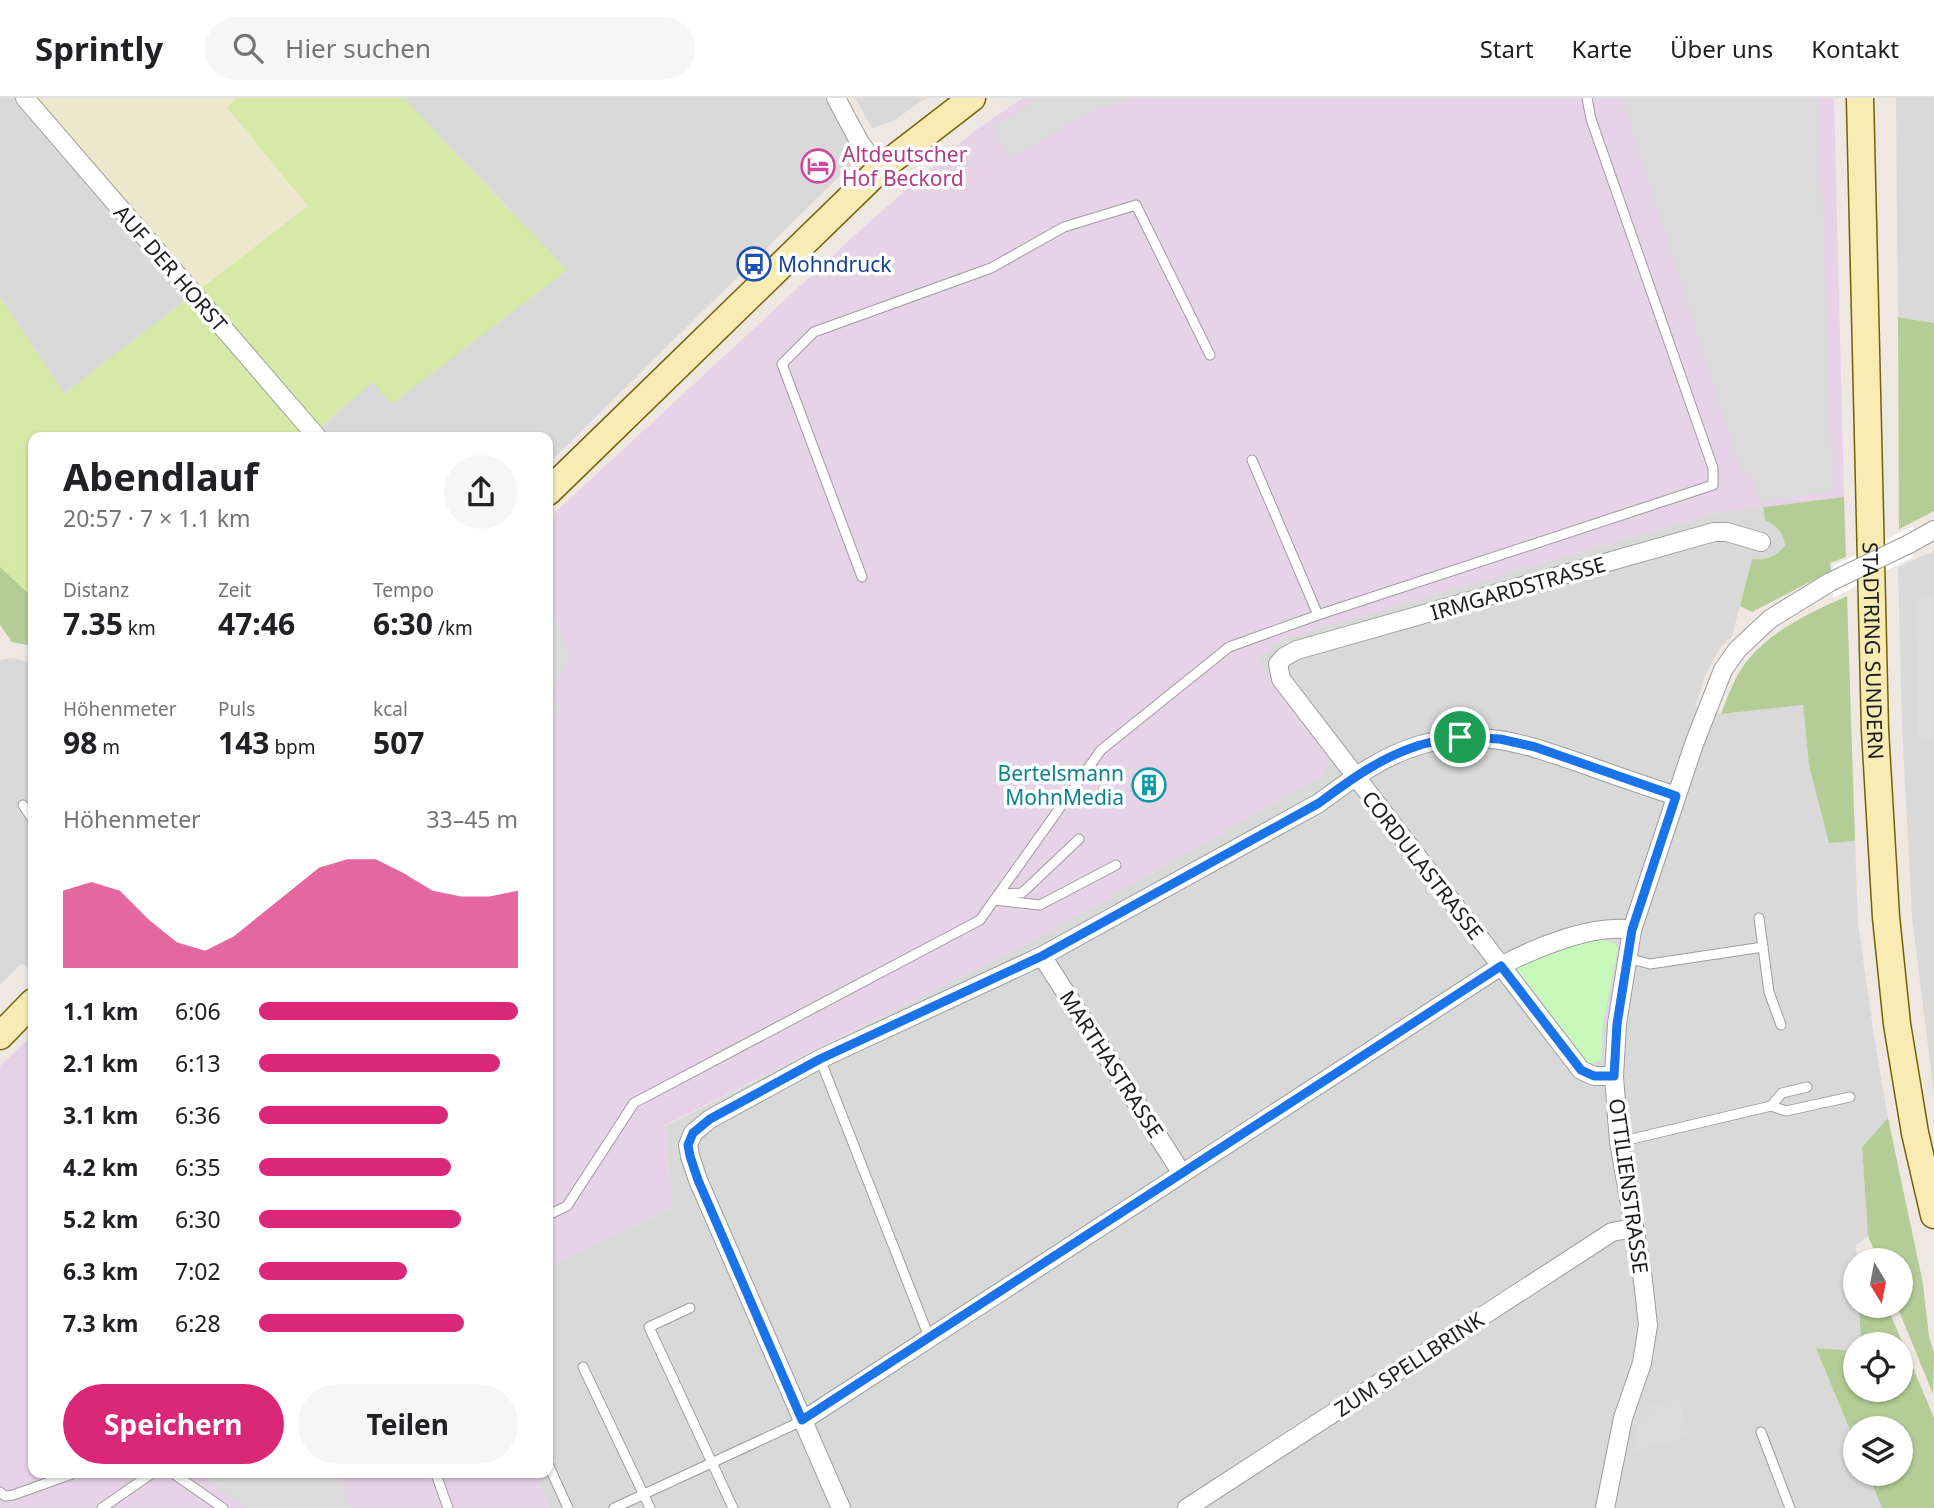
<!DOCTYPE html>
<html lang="de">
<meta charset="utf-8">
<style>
:root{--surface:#fff;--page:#f6f6f6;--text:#202124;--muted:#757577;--line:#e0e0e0;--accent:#db2777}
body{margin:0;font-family:"Noto Sans",sans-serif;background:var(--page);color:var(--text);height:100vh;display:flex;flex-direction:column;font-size:26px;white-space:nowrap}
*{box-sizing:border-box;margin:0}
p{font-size:23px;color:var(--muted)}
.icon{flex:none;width:38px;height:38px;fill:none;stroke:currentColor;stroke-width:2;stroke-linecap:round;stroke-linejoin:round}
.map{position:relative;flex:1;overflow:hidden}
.drawer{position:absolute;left:28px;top:334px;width:525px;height:1046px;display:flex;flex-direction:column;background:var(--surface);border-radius:14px;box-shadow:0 2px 5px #0004}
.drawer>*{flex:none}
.needle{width:46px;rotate:170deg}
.buttons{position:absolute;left:1843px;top:1150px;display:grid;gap:14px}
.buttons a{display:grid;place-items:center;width:70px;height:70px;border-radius:50%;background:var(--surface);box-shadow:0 2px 5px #0004;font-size:35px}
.pin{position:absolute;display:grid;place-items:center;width:60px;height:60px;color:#fff;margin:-30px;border:4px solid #fff;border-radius:50%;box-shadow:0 2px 7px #0007}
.round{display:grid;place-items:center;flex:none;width:74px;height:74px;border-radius:37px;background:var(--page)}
.headline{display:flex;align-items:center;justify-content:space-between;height:119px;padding:0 35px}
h1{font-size:38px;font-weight:700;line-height:52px}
.figures{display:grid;grid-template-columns:repeat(3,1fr);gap:10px;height:119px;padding:7px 35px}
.figures div{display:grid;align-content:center}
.figures b{font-size:30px;font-weight:700}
.figures small{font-size:19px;font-weight:400}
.figures p{font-size:19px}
.chart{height:196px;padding:14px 35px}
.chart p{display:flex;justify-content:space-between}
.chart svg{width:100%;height:126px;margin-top:7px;fill:var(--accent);opacity:.7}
.cta{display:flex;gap:14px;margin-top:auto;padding:14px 35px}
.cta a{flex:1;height:80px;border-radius:42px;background:var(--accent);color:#fff;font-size:28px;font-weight:700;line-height:80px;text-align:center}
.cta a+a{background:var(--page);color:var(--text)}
ul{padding:0 35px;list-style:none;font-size:23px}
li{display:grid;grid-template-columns:112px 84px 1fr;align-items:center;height:52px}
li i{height:18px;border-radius:9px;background:var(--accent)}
header{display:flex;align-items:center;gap:42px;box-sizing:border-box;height:98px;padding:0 35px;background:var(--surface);border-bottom:2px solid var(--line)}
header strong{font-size:33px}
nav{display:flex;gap:38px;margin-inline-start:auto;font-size:24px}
.search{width:490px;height:63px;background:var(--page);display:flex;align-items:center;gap:18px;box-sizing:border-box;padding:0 24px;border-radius:38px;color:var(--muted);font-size:26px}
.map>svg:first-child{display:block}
.residential{fill:#dad9d9}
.industrial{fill:#e6d3e7}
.farmland{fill:#ede7cc}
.grass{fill:#d7e9a7}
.forest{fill:#b4cd96}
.park{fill:#c7f9bd}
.parking{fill:#dcdcdc}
.pier{fill:#fff}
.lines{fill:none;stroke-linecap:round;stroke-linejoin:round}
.lane-casing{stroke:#9d9d9d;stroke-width:11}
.street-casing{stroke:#9d9d9d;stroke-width:20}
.secondary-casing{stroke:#726205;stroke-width:29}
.lane{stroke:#fff;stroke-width:9}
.street{stroke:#fff;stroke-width:18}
.secondary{stroke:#f9ebb4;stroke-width:26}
.street-bridge-casing{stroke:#9d9d9d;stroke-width:20;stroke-linecap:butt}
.street-bridge{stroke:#fff;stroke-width:18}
.route-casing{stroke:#fff;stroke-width:14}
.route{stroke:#1a73e8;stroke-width:9}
.labels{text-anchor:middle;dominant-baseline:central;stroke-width:7;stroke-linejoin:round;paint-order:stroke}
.hotel-label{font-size:21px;fill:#b23c85;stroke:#fff;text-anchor:start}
.transit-label{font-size:21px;fill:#164399;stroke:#fff;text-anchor:start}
.street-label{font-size:21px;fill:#1c1c1c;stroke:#fff}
.culture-label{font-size:21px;fill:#0d838f;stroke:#fff;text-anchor:end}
</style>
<header>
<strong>Sprintly</strong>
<div class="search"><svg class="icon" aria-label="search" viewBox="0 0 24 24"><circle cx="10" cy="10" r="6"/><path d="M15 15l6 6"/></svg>Hier suchen</div>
<nav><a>Start</a><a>Karte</a><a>Über uns</a><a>Kontakt</a></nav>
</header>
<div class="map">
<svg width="1934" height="1410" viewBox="0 0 1934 1410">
<rect width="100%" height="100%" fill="#eee7e2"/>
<g class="residential">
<polygon points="3,0 19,0 189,200 64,296 0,199 0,1"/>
<polygon points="403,0 825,0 858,60 548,366 548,340 326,340 318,331 372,284 392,305 567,172"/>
<polygon points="855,0 926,0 893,23 872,30"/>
<polygon points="1896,0 1934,0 1934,225 1898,219"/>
<polygon points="1763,409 1765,422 1776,427 1784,437 1785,447 1778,456 1767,462 1752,461 1732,538 1722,547 1706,575 1695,609 1721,616 1803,607 1809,668 1829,745 1855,743 1858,825 1873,931 1888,1020 1862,1049 1868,1138 1856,1147 1857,1162 1855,1162 1855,1208 1859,1208 1861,1246 1855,1246 1855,1253 1817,1250 1855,1344 1855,1376 1868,1376 1882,1410 549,1410 535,1376 548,1376 548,1169 672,1110 666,1028 1036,841 1323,677 1327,653 1256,561 1282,541 1715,415"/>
<polygon points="1934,453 1934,997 1912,818 1902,627 1898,469"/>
<polygon points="13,560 33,565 33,865 29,870 21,866 0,887 0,562"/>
</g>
<g class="industrial">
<polygon points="1023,0 1834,0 1844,399 1715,415 1282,541 1256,561 1327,653 1328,665 1323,677 1036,841 666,1027 672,1110 548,1169 548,421 868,125 977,31"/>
<polygon points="33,936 33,1376 535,1376 549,1410 0,1410 0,968"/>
</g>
<polygon class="farmland" points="32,0 236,0 227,11 308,108 199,192"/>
<g class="grass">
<polygon points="236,0 403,0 567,172 392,306 372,284 318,331 199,192 308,108 227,10"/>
<polygon points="0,199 64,296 189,200 308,339 33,340 33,500 0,469"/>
</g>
<g class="forest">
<polygon points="1898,219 1934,225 1934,413 1899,431"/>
<path d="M1844,399L1846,459L1830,465L1831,473L1752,514L1740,508L1752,461C1767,462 1775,460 1785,447C1783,433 1777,428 1765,422L1763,409Z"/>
<polygon points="0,469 33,500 33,548 12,544 0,527"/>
<path d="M1847,498L1855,743L1829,745L1809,668L1803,607L1721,616C1726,603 1731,589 1738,576C1761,537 1807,516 1847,498Z"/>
<polygon points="1888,1020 1923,1186 1929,1239 1934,1255 1933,1296 1897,1208 1900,1208 1900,1162 1878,1162 1868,1138 1862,1049"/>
<polygon points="1859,1208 1887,1208 1934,1320 1934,1410 1882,1410 1868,1376 1900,1376 1900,1330 1855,1330 1855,1344 1816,1250 1855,1253 1855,1292 1900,1292 1900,1246 1861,1246"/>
</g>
<polygon class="park" points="1598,842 1612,844 1618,849 1602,931 1602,962 1589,966 1516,870 1567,849"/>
<g class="parking">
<polygon points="1039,0 1131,0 1087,16 1011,60 992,30"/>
<polygon points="1622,0 1819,0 1832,394 1760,403 1751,373 1742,375"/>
<polygon points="548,495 570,560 550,590 561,614 548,619"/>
<polygon points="1934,498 1934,639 1919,643 1916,501"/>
<polygon points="1678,1300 1690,1338 1633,1354 1641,1319 1650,1317 1647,1309"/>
<polygon points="200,1376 338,1376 352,1410 245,1410"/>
</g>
<polygon class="pier" points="1913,428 1913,459 1833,500 1833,468"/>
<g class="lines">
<defs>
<g id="lane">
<polyline points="1252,362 1318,517"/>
<polyline points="862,479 782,266 814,234 991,170 1064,129 1136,107 1210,257"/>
<polyline points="23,707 33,722"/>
<polyline points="999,796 1022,795 1079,741"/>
<polyline points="994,802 1040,807 1116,767"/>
<polyline points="1759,820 1769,894 1781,927"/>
<polyline points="1627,860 1650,866 1763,849"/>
<polyline points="820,961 929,1239"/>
<polyline points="1771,1008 1782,995 1807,989"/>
<polyline points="1619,1044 1771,1008 1786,1013 1850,999"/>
<polyline points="548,1117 567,1108 634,1005 980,822 1101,652 1229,549 1318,517 1713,387 1713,370 1591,21 1587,0"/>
<polyline points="690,1210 649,1229 733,1410"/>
<polyline points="583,1269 650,1410"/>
<polyline points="1761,1334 1790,1410"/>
<polyline points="548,1366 568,1410"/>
<polyline points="174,1376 223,1410"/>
<polyline points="436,1376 448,1410"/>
<polyline points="0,1394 5,1398 13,1397 72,1376"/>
<polyline points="102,1410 151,1376"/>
<polyline points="614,1410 802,1323"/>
</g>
<g id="street">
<polyline points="25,0 318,340"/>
<polyline points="836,0 860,45 880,71"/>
<polyline points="1909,446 1934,432"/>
<polyline points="1042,858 1181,1074"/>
<polyline points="1614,978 1594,978 1581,972 1281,581 1278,566 1284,559 1297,552 1714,434 1727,434 1761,444"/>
<path d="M802,1323L1501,868C1534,850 1595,825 1632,832"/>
<path d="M841,1410L698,1082L690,1058L688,1047L693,1035L710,1021L820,961L1042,858L1319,705C1350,682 1382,658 1420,647C1482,629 1528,647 1586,667C1616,678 1646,688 1676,698"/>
<polyline points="1187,1410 1612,1134 1633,1130"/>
<polyline points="1605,1410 1623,1320 1642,1265 1648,1227 1642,1174 1619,1044 1614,978 1617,926 1632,832 1694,646 1723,572 1737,552 1770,521 1830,484"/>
</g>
<g id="secondary">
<path id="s1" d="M1860,0L1875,632L1886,819L1897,926L1915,1035L1934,1117"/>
<polyline points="548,394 880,71 972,0"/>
<polyline points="0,938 33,904"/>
</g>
</defs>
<use href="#lane" class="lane-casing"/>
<use href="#street" class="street-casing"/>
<use href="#secondary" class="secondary-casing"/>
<use href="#lane" class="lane"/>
<use href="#street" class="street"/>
<use href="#secondary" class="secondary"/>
<defs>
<polyline id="street-bridge" points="1830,484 1909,446"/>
</defs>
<use href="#street-bridge" class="street-bridge-casing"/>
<use href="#street-bridge" class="street-bridge"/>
</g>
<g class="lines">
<defs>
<path id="route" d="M1460,639L1500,641L1535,649L1676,698L1632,832L1617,926L1614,978H1594L1581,972L1501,868L802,1322L698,1082L690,1058L688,1047L693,1035L710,1021L820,961L1042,858L1319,705C1350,682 1380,660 1417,648C1431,643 1446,642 1460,639Z"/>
</defs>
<use href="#route" class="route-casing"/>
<use href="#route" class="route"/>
</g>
<defs>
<symbol id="hotel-ring" viewBox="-11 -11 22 22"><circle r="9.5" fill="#fff" stroke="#d1479c" stroke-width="1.5"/><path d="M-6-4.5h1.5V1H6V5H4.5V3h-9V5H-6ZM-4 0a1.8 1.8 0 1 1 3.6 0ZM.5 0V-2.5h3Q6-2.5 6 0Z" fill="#d1479c"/></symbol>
<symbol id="bus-ring" viewBox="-11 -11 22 22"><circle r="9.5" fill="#fff" stroke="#1a4fb4" stroke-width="1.5"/><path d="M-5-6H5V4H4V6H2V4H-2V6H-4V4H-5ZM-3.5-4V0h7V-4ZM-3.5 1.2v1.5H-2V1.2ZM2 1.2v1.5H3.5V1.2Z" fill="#1a4fb4"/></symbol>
<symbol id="building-ring" viewBox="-11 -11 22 22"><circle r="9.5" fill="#fff" stroke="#0f9aa8" stroke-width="1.5"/><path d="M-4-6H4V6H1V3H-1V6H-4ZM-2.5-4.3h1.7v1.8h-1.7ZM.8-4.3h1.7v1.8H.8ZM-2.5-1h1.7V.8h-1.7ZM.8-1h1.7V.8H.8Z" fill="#0f9aa8"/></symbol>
</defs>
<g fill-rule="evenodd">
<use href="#hotel-ring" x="799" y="49" width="38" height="38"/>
<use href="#bus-ring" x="735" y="147" width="38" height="38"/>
<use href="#building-ring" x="1130" y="668" width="38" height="38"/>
</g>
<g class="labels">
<g class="hotel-label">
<text x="842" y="56">Altdeutscher<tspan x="842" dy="24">Hof Beckord</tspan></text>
</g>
<g class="transit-label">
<text x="778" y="166">Mohndruck</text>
</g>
<g class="street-label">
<text transform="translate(171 170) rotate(49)">AUF DER HORST</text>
<text transform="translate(1518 490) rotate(-16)">IRMGARDSTRASSE</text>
<text stroke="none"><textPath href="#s1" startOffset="553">STADTRING SUNDERN</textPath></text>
<text transform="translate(1423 767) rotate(52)">CORDULASTRASSE</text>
<text transform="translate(1112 966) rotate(57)">MARTHASTRASSE</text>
<text transform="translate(1629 1088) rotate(82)">OTTILIENSTRASSE</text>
<text transform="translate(1409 1266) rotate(-33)">ZUM SPELLBRINK</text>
</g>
<g class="culture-label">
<text x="1124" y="675">Bertelsmann<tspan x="1124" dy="24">MohnMedia</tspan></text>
</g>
</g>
</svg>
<div class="buttons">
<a><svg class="needle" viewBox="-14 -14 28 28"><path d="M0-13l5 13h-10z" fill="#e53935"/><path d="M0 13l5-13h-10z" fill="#757577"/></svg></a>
<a><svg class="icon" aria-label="locate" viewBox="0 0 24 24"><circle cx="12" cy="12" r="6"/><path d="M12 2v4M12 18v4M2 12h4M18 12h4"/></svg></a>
<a><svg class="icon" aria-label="layers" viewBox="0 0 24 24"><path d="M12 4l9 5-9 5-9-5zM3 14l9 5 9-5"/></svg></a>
</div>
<div class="pin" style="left:1460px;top:639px;background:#1e9e55"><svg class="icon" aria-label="arrive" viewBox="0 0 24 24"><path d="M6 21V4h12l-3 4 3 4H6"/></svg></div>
<section class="drawer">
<div class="headline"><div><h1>Abendlauf</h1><p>20:57 · 7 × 1.1 km</p></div><a class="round"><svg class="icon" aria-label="share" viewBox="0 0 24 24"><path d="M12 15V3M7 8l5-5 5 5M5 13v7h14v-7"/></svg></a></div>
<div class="figures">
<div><p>Distanz</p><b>7.35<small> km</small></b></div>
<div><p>Zeit</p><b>47:46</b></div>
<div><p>Tempo</p><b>6:30<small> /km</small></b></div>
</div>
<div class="figures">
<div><p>Höhenmeter</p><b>98<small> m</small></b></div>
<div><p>Puls</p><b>143<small> bpm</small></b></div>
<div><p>kcal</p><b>507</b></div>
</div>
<div class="chart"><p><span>Höhenmeter</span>33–45 m</p>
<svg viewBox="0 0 160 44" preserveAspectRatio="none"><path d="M0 44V17L10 14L20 17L30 27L40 35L50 38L60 33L70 25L80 17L90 9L100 6L110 6L120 11L130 17L140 19L150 19L160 17V44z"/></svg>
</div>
<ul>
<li><b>1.1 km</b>6:06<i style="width:100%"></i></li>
<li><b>2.1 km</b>6:13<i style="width:93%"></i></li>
<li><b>3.1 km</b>6:36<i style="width:73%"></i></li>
<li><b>4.2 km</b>6:35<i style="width:74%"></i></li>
<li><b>5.2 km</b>6:30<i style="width:78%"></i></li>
<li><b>6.3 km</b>7:02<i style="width:57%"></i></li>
<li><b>7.3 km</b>6:28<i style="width:79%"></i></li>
</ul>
<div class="cta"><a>Speichern</a><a>Teilen</a></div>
</section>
</div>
